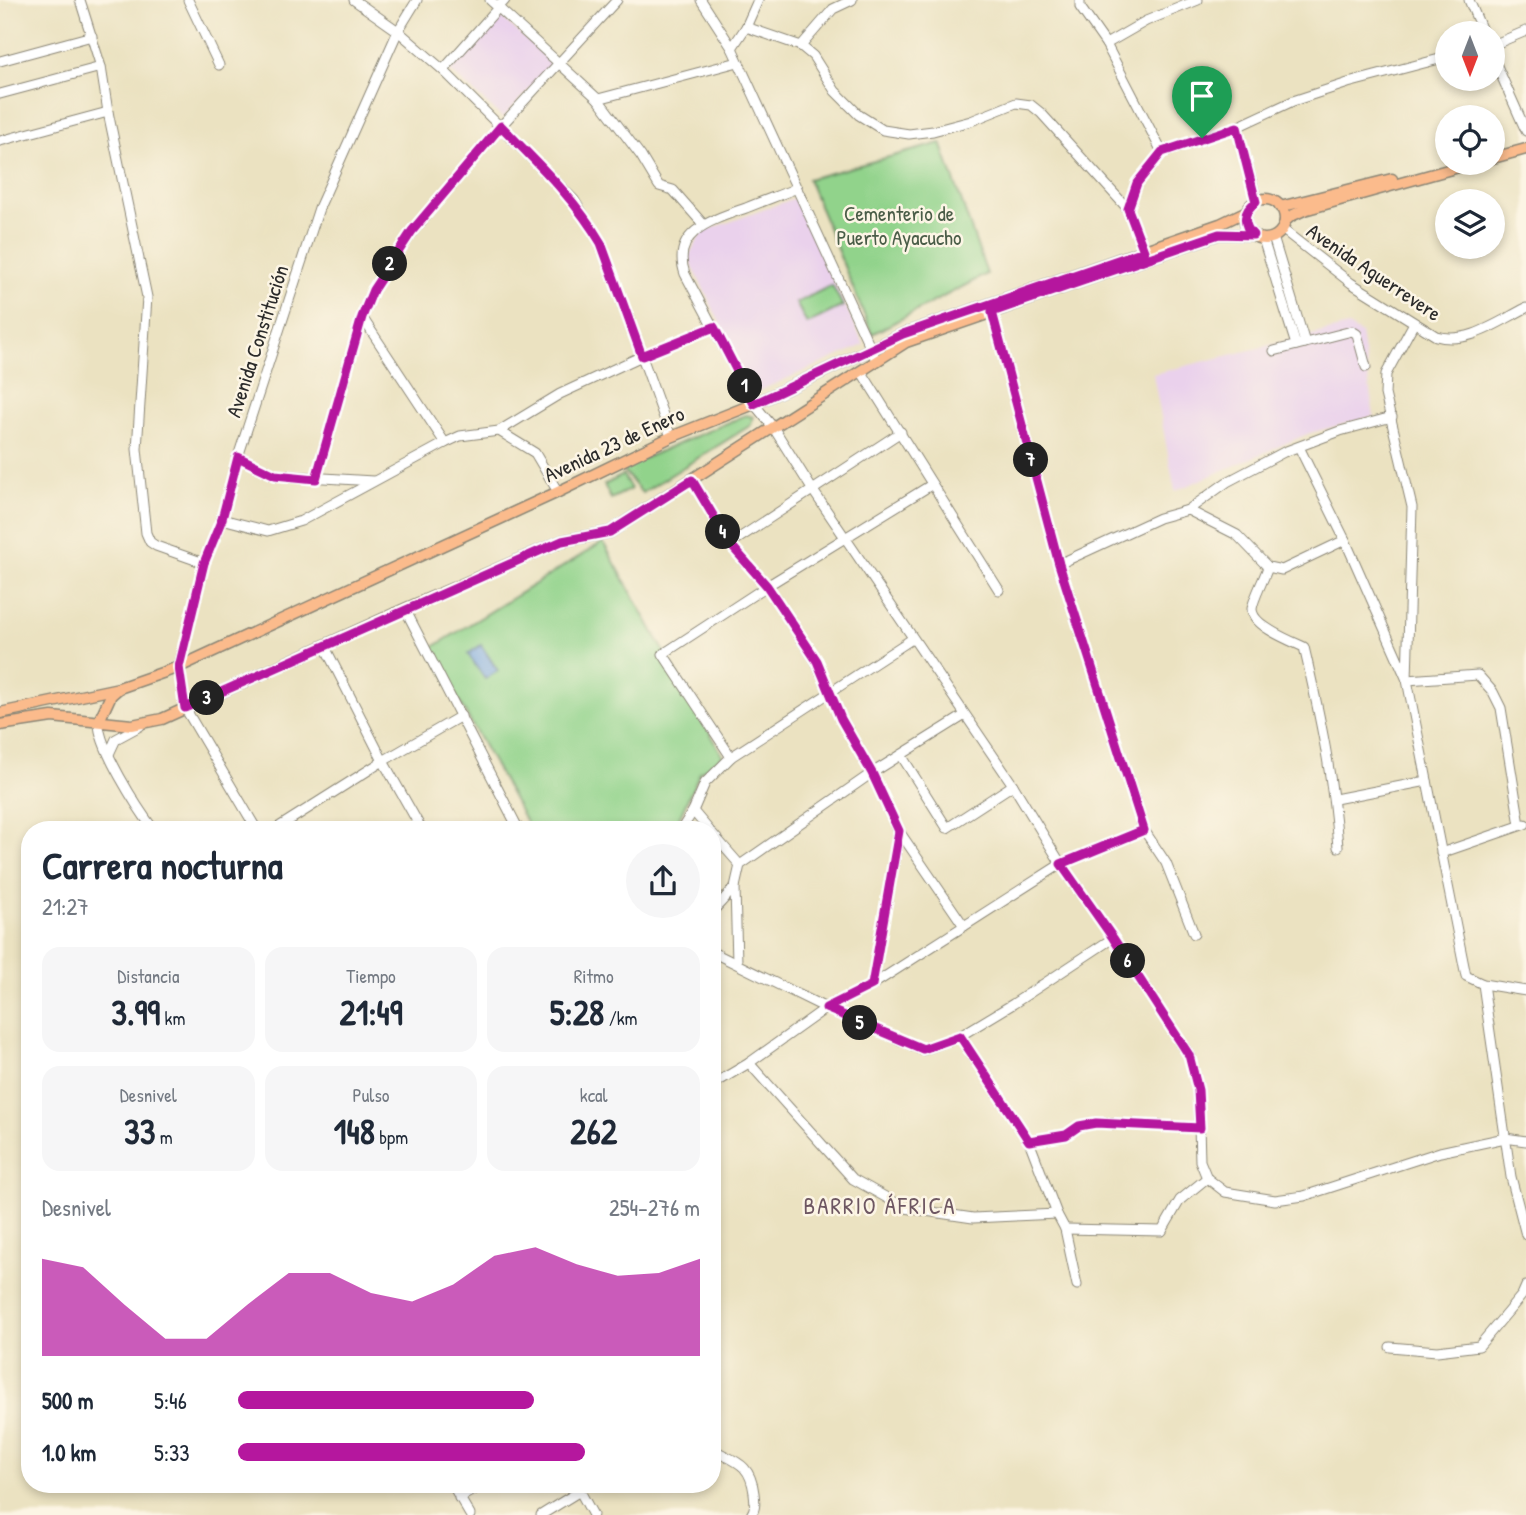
<!DOCTYPE html>
<html lang="es">
<meta charset="utf-8">
<style>
:root{--surface:#fff;--page:#f6f6f7;--text:#1f2937;--muted:#747a83;--accent:#b5179e}
body{margin:0;font-family:"Patrick Hand",sans-serif;background:var(--page);color:var(--text);height:100vh;display:flex;flex-direction:column;font-size:26px;white-space:nowrap}
*{box-sizing:border-box;margin:0}
p{font-size:23px;color:var(--muted)}
.icon{flex:none;width:38px;height:38px;fill:none;stroke:currentColor;stroke-width:2;stroke-linecap:round;stroke-linejoin:round}
.map{position:relative;flex:1;overflow:hidden}
.sheet{position:absolute;left:21px;top:821px;width:700px;height:672px;display:flex;flex-direction:column;background:var(--surface);border-radius:28px;box-shadow:0 4px 10px #0003}
.sheet>*{flex:none}
.needle{width:46px;rotate:180deg}
.buttons{position:absolute;left:1435px;top:21px;display:grid;gap:14px}
.buttons a{display:grid;place-items:center;width:70px;height:70px;border-radius:50%;background:var(--surface);box-shadow:0 4px 10px #0003;font-size:35px}
.pin{position:absolute;display:grid;place-items:center;width:60px;height:60px;color:#fff;margin:-72px -30px;border-radius:50% 50% 50% 0;rotate:-45deg;box-shadow:0 0 7px #0007}
.pin .icon{rotate:45deg}
.km{position:absolute;width:35px;height:35px;margin:-18px;border-radius:50%;background:#222;color:#fff;font-size:19px;line-height:35px;text-align:center}
.round{display:grid;place-items:center;flex:none;width:74px;height:74px;border-radius:37px;background:var(--page)}
.headline{display:flex;align-items:center;justify-content:space-between;height:119px;padding:0 21px}
h1{font-size:38px;font-weight:700;line-height:52px}
.metrics{display:grid;grid-template-columns:repeat(3,1fr);gap:10px;height:119px;padding:7px 21px}
.metrics div{display:grid;align-content:center;border-radius:18px;background:var(--page);text-align:center}
.metrics b{font-size:35px;font-weight:700}
.metrics small{font-size:19px;font-weight:400}
.metrics p{font-size:19px}
.chart{height:196px;padding:14px 21px}
.chart p{display:flex;justify-content:space-between}
.chart svg{width:100%;height:126px;margin-top:7px;fill:var(--accent);opacity:.7}
ul{padding:0 21px;list-style:none;font-size:23px}
li{display:grid;grid-template-columns:112px 84px 1fr;align-items:center;height:52px}
li i{height:18px;border-radius:9px;background:var(--accent)}
.map>svg:first-child{display:block}
.built{fill:#ead1ec}
.green{fill:#91d38b;stroke:#5e7f5b;stroke-width:2}
.water{fill:#75a5df;stroke:#506885;stroke-width:2}
.lines{fill:none;stroke-linecap:round;stroke-linejoin:round}
.minor-casing{stroke:#8b8676;stroke-width:11}
.major-casing{stroke:#8b8676;stroke-width:13}
.minor{stroke:#fff;stroke-width:9}
.major{stroke:#fbbb8c;stroke-width:10}
.route-casing{stroke:#fff;stroke-width:14}
.route{stroke:#b5179e;stroke-width:9}
.labels{text-anchor:middle;dominant-baseline:central;stroke-width:5;stroke-linejoin:round;paint-order:stroke}
.park-label{font-size:21px;fill:#4a5d48;stroke:#fcf5e5}
.street-label{font-size:21px;fill:#2b2b2b;stroke:#fcf5e5}
.neighbourhood-label{font-size:23px;letter-spacing:2px;fill:#6e5762;stroke:#fcf5e5}
</style>
<div class="map">
<svg width="1526" height="1515" viewBox="0 0 1526 1515">
<rect width="100%" height="100%" fill="#fcf5e5"/>
<filter id="ink" filterUnits="userSpaceOnUse"><feTurbulence type="fractalNoise" baseFrequency=".0143" numOctaves="2"/><feDisplacementMap in="SourceGraphic" scale="14" xChannelSelector="R" yChannelSelector="G"/><feConvolveMatrix kernelMatrix="1 2 1 2 8 2 1 2 1" color-interpolation-filters="sRGB"/></filter>
<filter id="wash" filterUnits="userSpaceOnUse"><feTurbulence type="fractalNoise" baseFrequency=".00686" numOctaves="4" result="noise"/><feDisplacementMap in="SourceGraphic" scale="28" xChannelSelector="R" yChannelSelector="G"/><feGaussianBlur stdDeviation="1.57" result="paint"/><feColorMatrix in="noise" values="0 0 0 0 0 0 0 0 0 0 0 0 0 0 0 0 0 1.4 0 .05"/><feComposite in="paint" operator="in"/></filter>
<g filter="url(#wash)">
<rect width="100%" height="100%" fill="#ebe2c1"/>
<g class="built">
<polygon points="500,16 553,64 503,118 450,71"/>
<polygon points="795,198 864,345 754,393 688,257 702,232"/>
<polygon points="1348,326 1361,334 1374,416 1310,433 1175,491 1153,374"/>
</g>
<g class="green">
<polygon points="941,143 987,274 872,334 808,179"/>
<polygon points="832,285 843,306 807,324 796,303"/>
<polygon points="746,415 753,417 751,425 642,493 621,468"/>
<polygon points="623,475 631,489 611,499 604,485"/>
<polygon points="603,542 723,756 700,772 674,829 530,829 430,649"/>
</g>
<polygon class="water" points="481,645 498,671 485,679 468,654"/>
</g>
<g filter="url(#ink)">
<g class="lines">
<defs>
<g id="minor">
<polyline points="80,0 101,67 108,112 147,297 137,449 146,533 150,542 156,546 204,563"/>
<polyline points="188,0 219,65"/>
<polyline points="354,0 398,31 443,70 574,200 601,243 671,437"/>
<polyline points="490,0 598,99 641,156 659,186 673,190 703,224"/>
<polyline points="701,0 732,48 876,360"/>
<polyline points="1080,0 1080,7 1106,44 1162,152"/>
<polyline points="1469,0 1483,33"/>
<polyline points="746,27 801,46 813,56 835,91 859,115 883,130 909,134 933,131 971,121 1016,103 1031,105 1041,113 1128,209 1144,251"/>
<polyline points="1106,44 1146,21 1198,0"/>
<polyline points="1493,45 1526,31"/>
<polyline points="801,46 833,9 852,0"/>
<polyline points="732,48 746,27 758,0"/>
<polyline points="1493,57 1526,131"/>
<polyline points="0,61 92,36"/>
<polyline points="443,70 505,0"/>
<polyline points="0,94 101,67"/>
<polyline points="598,99 738,62"/>
<polyline points="1237,127 1257,202"/>
<polyline points="0,141 108,112"/>
<path d="M797,188C780,195 763,201 746,208C715,219 670,231 685,274L754,404L773,427L812,489L1013,785L1061,864L1113,938L1189,1055L1198,1090L1200,1161L1207,1178L1225,1192L1275,1200L1304,1196L1440,1152L1505,1138L1526,1141"/>
<polyline points="1128,209 1137,183 1162,152 1237,127 1293,101 1348,83 1447,57"/>
<path d="M1282,229L1351,283L1436,336C1468,345 1498,322 1526,308"/>
<polyline points="1273,237 1305,343"/>
<polyline points="1263,239 1296,345"/>
<polyline points="991,308 1059,564 1144,830 1166,863 1194,934"/>
<polyline points="362,317 445,443"/>
<polyline points="1414,323 1386,374 1385,394 1412,507 1407,680 1466,976 1483,984 1526,991"/>
<polyline points="1274,351 1352,331 1357,334 1366,367"/>
<polyline points="861,371 999,590"/>
<polyline points="499,431 560,394 642,356 714,327"/>
<polyline points="1299,447 1345,540 1407,680 1478,675 1493,692 1501,708 1520,825"/>
<polyline points="238,457 275,475 373,481"/>
<polyline points="316,479 362,317 373,290 413,231 501,126 617,0"/>
<polyline points="692,480 730,544 767,586 816,661 841,718 872,773 899,831 964,926"/>
<polyline points="1188,510 1237,535 1268,567 1282,570 1345,540"/>
<polyline points="222,519 268,531 301,521 445,443 460,436 499,431 535,453 558,492"/>
<polyline points="730,544 901,432"/>
<polyline points="1059,564 1159,518 1188,510 1227,482 1284,452 1340,431 1392,417"/>
<path d="M1268,567C1265,577 1253,599 1252,609C1252,626 1291,641 1304,647C1320,716 1333,777 1338,847"/>
<polyline points="405,609 519,830"/>
<polyline points="324,645 383,761 422,830"/>
<path d="M99,721C97,745 138,809 154,830"/>
<polyline points="109,754 116,739 140,726"/>
<polyline points="901,755 947,828 1013,785"/>
<polyline points="731,757 663,654 767,586 931,485"/>
<polyline points="1335,799 1427,781"/>
<polyline points="693,811 709,830"/>
<polyline points="257,830 185,708 179,667 204,563 222,519 238,457 319,208 398,31 417,0"/>
<polyline points="274,830 383,761 461,716"/>
<polyline points="681,830 693,811 705,783 731,757 912,639"/>
<polyline points="712,833 740,865"/>
<polyline points="1441,853 1525,824"/>
<polyline points="712,912 735,887"/>
<polyline points="712,952 826,1008 923,1050 960,1036 1013,1004 1113,938"/>
<polyline points="737,963 735,887 740,865 872,773 965,715"/>
<polyline points="1483,984 1511,1177 1526,1235"/>
<polyline points="872,985 899,831"/>
<polyline points="960,1036 1029,1141 1057,1214 1065,1229 1077,1285"/>
<polyline points="749,1063 853,1179 905,1208 973,1218 1057,1214"/>
<polyline points="712,1085 749,1063 826,1008 872,985 1061,864 1144,830"/>
<polyline points="1029,1141 1066,1135 1079,1126 1096,1123 1200,1128"/>
<polyline points="1065,1229 1162,1231 1180,1200 1207,1178"/>
<polyline points="1390,1347 1437,1351 1479,1346 1522,1295 1526,1286"/>
<polyline points="712,1349 716,1357"/>
<path d="M712,1449C735,1462 750,1462 754,1493C755,1502 756,1508 751,1515"/>
<polyline points="452,1484 470,1515"/>
<polyline points="576,1484 593,1515"/>
<polyline points="459,1498 484,1484"/>
<polyline points="541,1515 580,1491"/>
</g>
<g id="major">
<polyline points="1493,158 1526,149"/>
<circle cx="1265" cy="219" r="20"/>
<polyline points="1280,207 1392,179"/>
<polyline points="1285,221 1291,216 1304,210 1473,163"/>
<polyline points="0,713 119,688 179,667 558,492 671,437 754,404 903,334 1220,224 1247,211"/>
<polyline points="99,721 111,695 119,688"/>
<polyline points="0,725 52,717 132,725 162,719 405,609 562,541 610,532 906,342 1219,234 1253,235"/>
</g>
</defs>
<use href="#minor" class="minor-casing"/>
<use href="#major" class="major-casing"/>
<use href="#minor" class="minor"/>
<use href="#major" class="major"/>
</g>
</g>
<g class="lines" filter="url(#ink)">
<defs>
<path id="route" d="M501,126C538,164 574,197 601,243L642,356L714,327L754,404L903,334L1144,251L1128,209L1137,183L1162,152L1237,127L1256,202C1243,211 1242,224 1253,235L1219,234L992,312L1059,564L1144,830L1061,864L1113,938L1189,1055L1198,1090L1200,1128L1096,1123L1079,1126L1066,1135L1029,1141L960,1036L923,1049L826,1008L872,985L899,831L872,773L841,719L817,661L767,586L730,544L692,480L610,532L562,541L185,708L179,667L204,563L222,519L238,457L275,475L316,479L362,317L373,290L412,231Z"/>
</defs>
<use href="#route" class="route-casing"/>
<use href="#route" class="route"/>
</g>
<g class="labels">
<g class="park-label">
<text x="899" y="213">Cementerio de<tspan x="899" dy="24">Puerto Ayacucho</tspan></text>
</g>
<g class="street-label">
<text transform="translate(1374 272) rotate(34)">Avenida Aguerrevere</text>
<text transform="translate(257 341) rotate(-72)">Avenida Constitución</text>
<text transform="translate(614 444) rotate(-25)">Avenida 23 de Enero</text>
</g>
<g class="neighbourhood-label">
<text x="880" y="1205">BARRIO ÁFRICA</text>
</g>
</g>
</svg>
<div class="buttons">
<a><svg class="needle" viewBox="-14 -14 28 28"><path d="M0-13l5 13h-10z" fill="#e53935"/><path d="M0 13l5-13h-10z" fill="#747a83"/></svg></a>
<a><svg class="icon" aria-label="locate" viewBox="0 0 24 24"><circle cx="12" cy="12" r="6"/><path d="M12 2v4M12 18v4M2 12h4M18 12h4"/></svg></a>
<a><svg class="icon" aria-label="layers" viewBox="0 0 24 24"><path d="M12 4l9 5-9 5-9-5zM3 14l9 5 9-5"/></svg></a>
</div>
<div class="pin" style="left:1202px;top:138px;background:#1e9e55"><svg class="icon" aria-label="arrive" viewBox="0 0 24 24"><path d="M6 21V4h12l-3 4 3 4H6"/></svg></div>
<b class="km" style="left:745px;top:386px">1</b>
<b class="km" style="left:390px;top:264px">2</b>
<b class="km" style="left:207px;top:698px">3</b>
<b class="km" style="left:723px;top:532px">4</b>
<b class="km" style="left:860px;top:1023px">5</b>
<b class="km" style="left:1128px;top:961px">6</b>
<b class="km" style="left:1031px;top:460px">7</b>
<section class="sheet">
<div class="headline"><div><h1>Carrera nocturna</h1><p>21:27</p></div><a class="round"><svg class="icon" aria-label="share" viewBox="0 0 24 24"><path d="M12 15V3M7 8l5-5 5 5M5 13v7h14v-7"/></svg></a></div>
<div class="metrics">
<div><p>Distancia</p><b>3.99<small> km</small></b></div>
<div><p>Tiempo</p><b>21:49</b></div>
<div><p>Ritmo</p><b>5:28<small> /km</small></b></div>
</div>
<div class="metrics">
<div><p>Desnivel</p><b>33<small> m</small></b></div>
<div><p>Pulso</p><b>148<small> bpm</small></b></div>
<div><p>kcal</p><b>262</b></div>
</div>
<div class="chart"><p><span>Desnivel</span>254–276 m</p>
<svg viewBox="0 0 160 44" preserveAspectRatio="none"><path d="M0 44V10L10 13L20 26L30 38L40 38L50 26L60 15L70 15L80 22L90 25L100 19L110 9L120 6L130 12L140 16L150 15L160 10V44z"/></svg>
</div>
<ul>
<li><b>500 m</b>5:46<i style="width:64%"></i></li>
<li><b>1.0 km</b>5:33<i style="width:75%"></i></li>
</ul>
</section>
</div>
